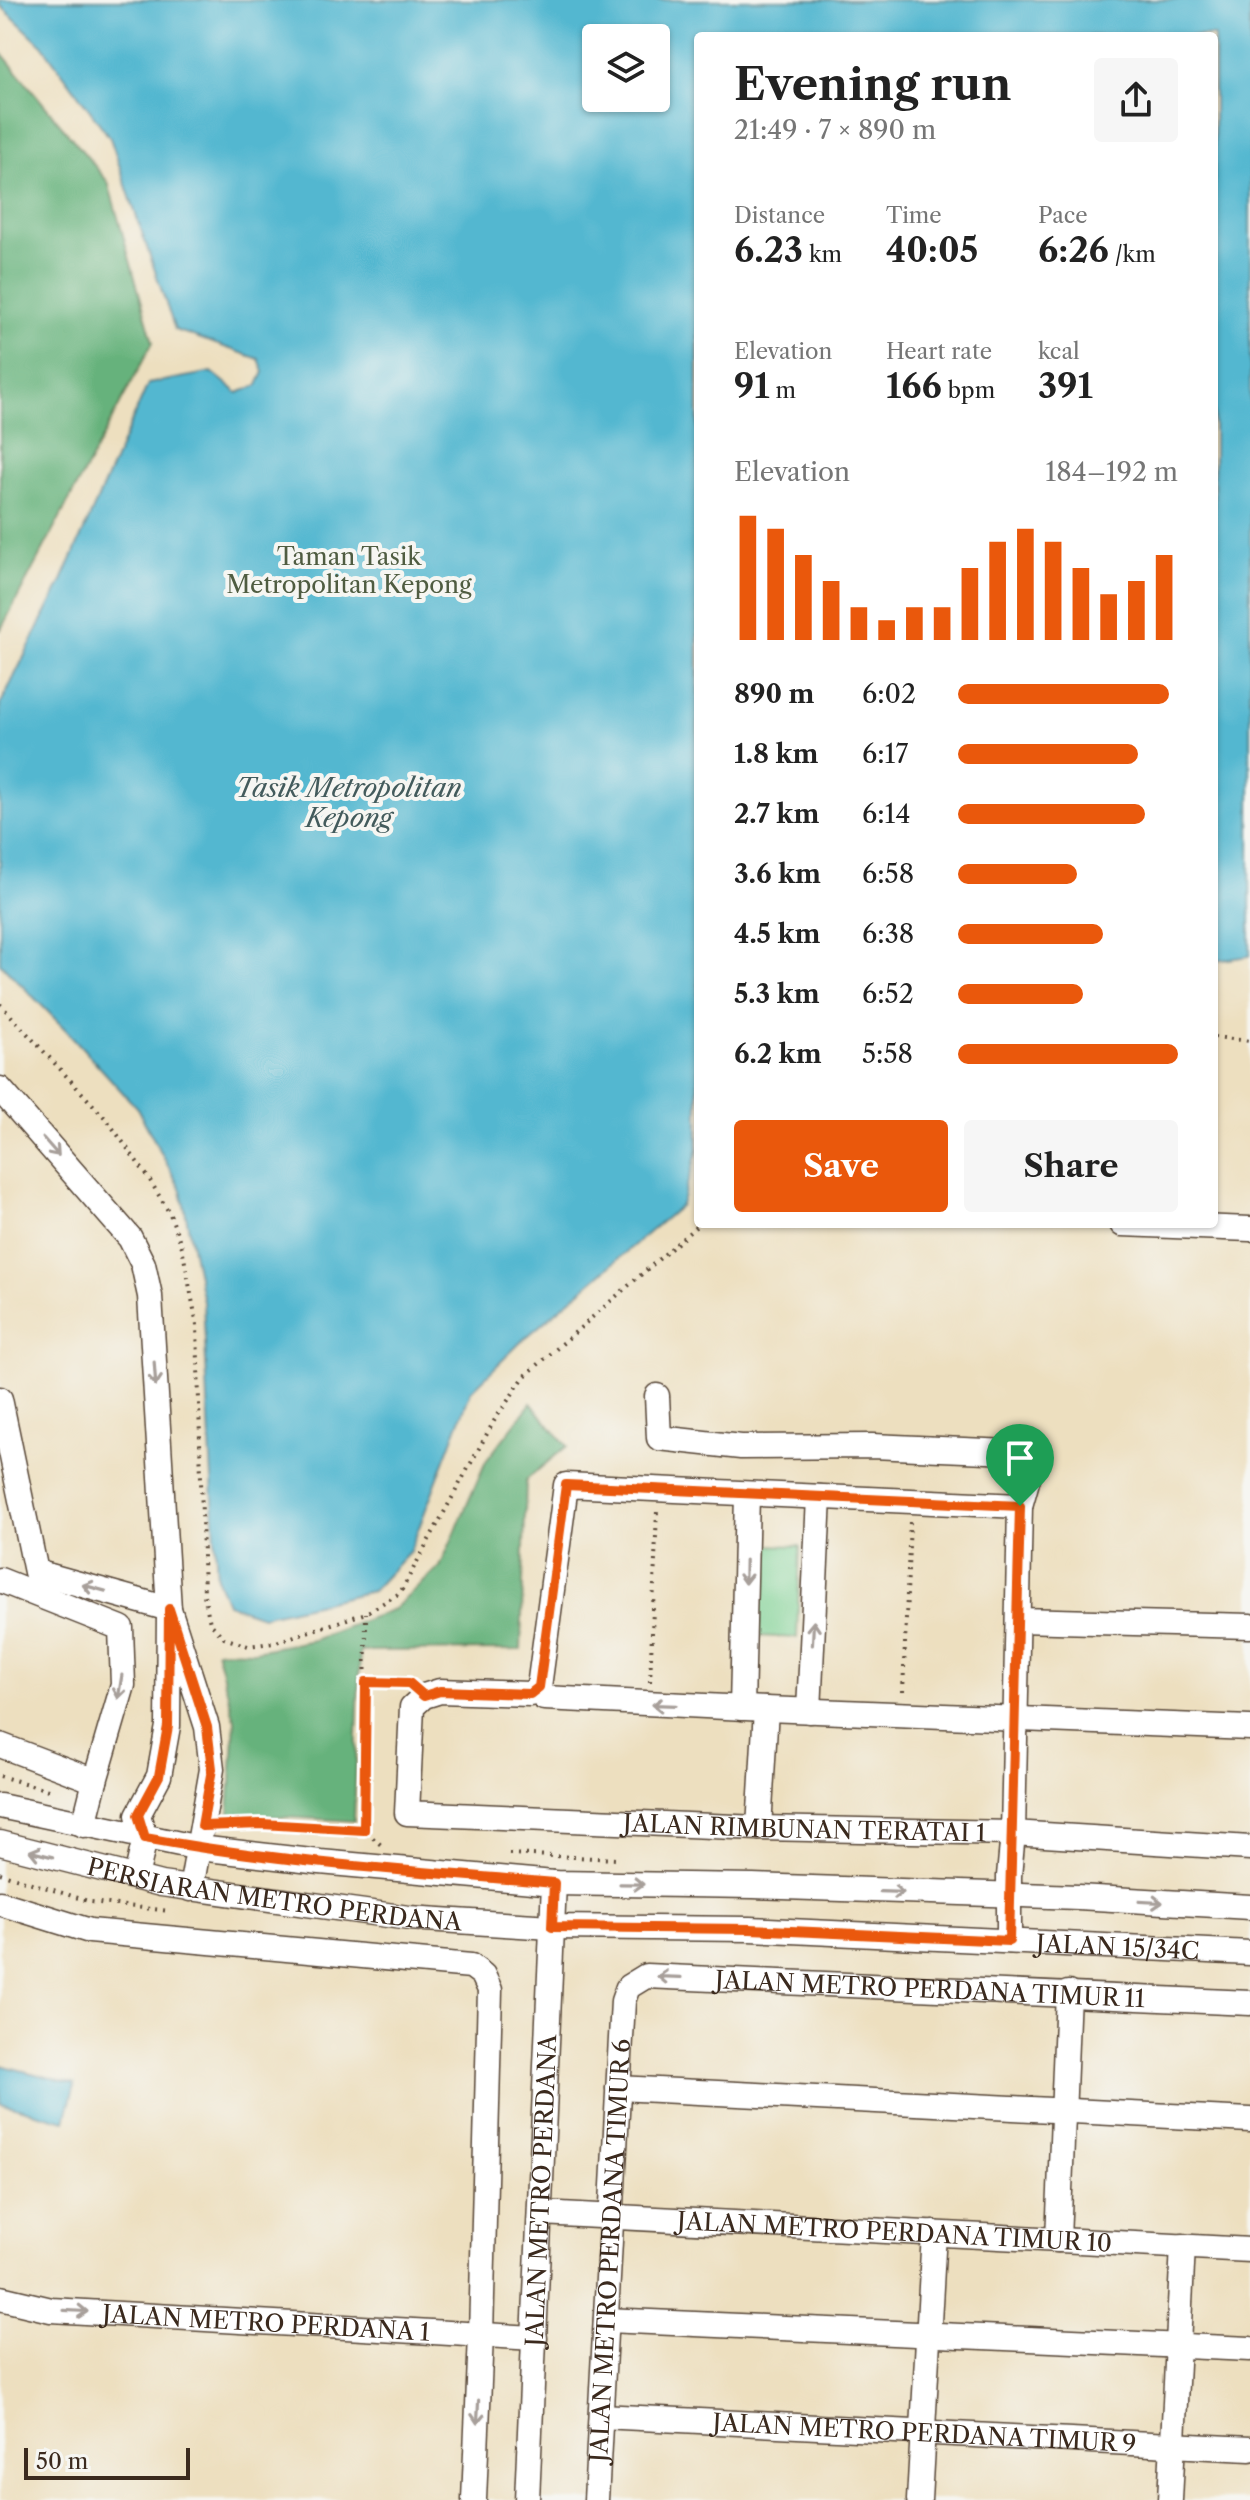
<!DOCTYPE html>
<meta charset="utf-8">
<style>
:root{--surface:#fff;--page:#f6f6f6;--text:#222;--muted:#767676;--accent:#ea580c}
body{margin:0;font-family:"Libre Caslon Text",serif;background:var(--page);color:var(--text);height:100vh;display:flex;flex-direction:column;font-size:30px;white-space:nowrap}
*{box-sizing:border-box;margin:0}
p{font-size:26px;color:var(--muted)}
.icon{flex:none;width:44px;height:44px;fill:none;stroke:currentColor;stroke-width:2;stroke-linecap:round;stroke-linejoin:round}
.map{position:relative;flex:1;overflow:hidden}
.sheet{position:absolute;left:694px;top:32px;width:524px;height:1196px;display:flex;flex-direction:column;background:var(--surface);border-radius:8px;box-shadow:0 2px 6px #0004}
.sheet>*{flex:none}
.buttons{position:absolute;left:582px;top:24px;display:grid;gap:16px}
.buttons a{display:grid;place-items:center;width:88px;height:88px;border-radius:8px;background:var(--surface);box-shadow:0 2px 6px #0004;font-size:40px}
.scale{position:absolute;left:24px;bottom:20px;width:166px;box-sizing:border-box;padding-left:8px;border:4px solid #3b2a1e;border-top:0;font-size:22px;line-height:28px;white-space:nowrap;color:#3b2a1e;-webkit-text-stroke:6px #f6f6f2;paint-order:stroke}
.pin{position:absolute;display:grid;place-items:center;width:68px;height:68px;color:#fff;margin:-82px -34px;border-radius:50% 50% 50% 0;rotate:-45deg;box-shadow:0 0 8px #0007}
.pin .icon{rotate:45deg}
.round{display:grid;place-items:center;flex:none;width:84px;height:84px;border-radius:8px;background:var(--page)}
.head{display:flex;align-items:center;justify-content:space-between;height:136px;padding:0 40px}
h1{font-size:44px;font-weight:700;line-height:60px}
.metrics{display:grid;grid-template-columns:repeat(3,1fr);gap:12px;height:136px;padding:8px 40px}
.metrics div{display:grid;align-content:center}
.metrics b{font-size:34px;font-weight:700}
.metrics small{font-size:22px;font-weight:400}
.metrics p{font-size:22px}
.chart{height:224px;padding:16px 40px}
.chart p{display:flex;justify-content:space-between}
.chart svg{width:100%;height:144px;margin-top:8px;stroke:var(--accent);stroke-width:6}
.button{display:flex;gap:16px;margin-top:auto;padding:16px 40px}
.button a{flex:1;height:92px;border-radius:8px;background:var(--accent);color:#fff;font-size:32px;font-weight:700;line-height:92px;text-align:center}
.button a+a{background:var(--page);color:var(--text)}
ul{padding:0 40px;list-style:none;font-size:26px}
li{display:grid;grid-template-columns:128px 96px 1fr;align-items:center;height:60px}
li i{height:20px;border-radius:10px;background:var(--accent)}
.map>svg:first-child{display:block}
.green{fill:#7dd092;stroke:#5c7d58;stroke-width:2}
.forest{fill:#66b27c;stroke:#506e4d;stroke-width:2}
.water{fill:#52b7d0;stroke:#467077;stroke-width:2;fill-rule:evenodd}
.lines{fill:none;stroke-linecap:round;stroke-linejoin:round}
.minor-casing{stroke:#564536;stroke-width:27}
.path{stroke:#564536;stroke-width:4;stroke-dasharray:2 6;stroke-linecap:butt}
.minor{stroke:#fff;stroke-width:24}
.oneway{stroke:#a79f9a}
.route-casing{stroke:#fff;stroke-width:16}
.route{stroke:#ea580c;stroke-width:10}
.labels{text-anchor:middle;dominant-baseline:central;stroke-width:8;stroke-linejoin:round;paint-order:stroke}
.park-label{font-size:24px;fill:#4f5c41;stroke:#f6f6f2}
.street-label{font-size:24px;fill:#3b2a1e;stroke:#f6f6f2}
.water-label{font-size:26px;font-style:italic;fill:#435b5c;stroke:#f6f6f2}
</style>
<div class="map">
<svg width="1250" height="2500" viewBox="0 0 1250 2500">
<rect width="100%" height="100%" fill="#f6f6f2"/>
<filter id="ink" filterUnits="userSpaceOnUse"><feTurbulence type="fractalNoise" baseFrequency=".0125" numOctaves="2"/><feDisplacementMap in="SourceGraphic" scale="16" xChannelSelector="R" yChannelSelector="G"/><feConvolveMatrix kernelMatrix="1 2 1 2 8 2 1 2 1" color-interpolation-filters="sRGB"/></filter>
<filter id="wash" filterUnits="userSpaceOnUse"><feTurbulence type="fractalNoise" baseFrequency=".006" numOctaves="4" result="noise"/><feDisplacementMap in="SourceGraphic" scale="32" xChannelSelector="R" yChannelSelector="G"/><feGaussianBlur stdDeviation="1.8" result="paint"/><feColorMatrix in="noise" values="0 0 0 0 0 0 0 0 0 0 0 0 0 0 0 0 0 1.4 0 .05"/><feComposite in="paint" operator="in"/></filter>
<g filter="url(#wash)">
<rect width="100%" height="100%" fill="#eddfbf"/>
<polygon class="green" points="761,1545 800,1546 797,1638 757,1636"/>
<g class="forest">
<polygon points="0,51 108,182 153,342 0,631"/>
<polygon points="531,1403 567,1446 526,1480 521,1650 360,1651 354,1821 229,1814 235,1720 216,1650 255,1651 313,1640 394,1609 440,1567 486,1461"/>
</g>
<g class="water">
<path d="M0,0H1250V956L1214,961V36H698V1150L681,1205L523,1340L471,1391L410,1551L372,1591L262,1616L227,1604L217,1579L203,1302L181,1190L137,1108L67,1031L0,963V705L61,583L148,384L212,372L238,393L258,385L264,372L259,359L175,330L110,138L42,45L0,5ZM596,38H656V98H596Z"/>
<polygon points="0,2065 75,2084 65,2121 0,2103"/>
</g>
</g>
<g filter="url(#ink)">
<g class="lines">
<defs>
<g id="minor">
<polyline points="0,1089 130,1238 143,1264 150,1296 169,1609 36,1572 0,1399"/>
<polyline points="1122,1224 1250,1229"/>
<polyline points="657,1396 659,1438 741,1447 872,1446 1035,1453 1020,1506"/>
<polyline points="0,1580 121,1628 123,1685 95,1781 0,1745"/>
<polyline points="1018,1620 1250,1626"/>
<polyline points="539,1687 544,1698 766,1709 1250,1728"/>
<polyline points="742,1708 747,1494"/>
<polyline points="809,1711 819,1497"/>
<polyline points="0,1806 199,1848 320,1862 554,1883 753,1886 1078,1897 1250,1907"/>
<polyline points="84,1825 95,1781"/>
<polyline points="759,1828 766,1709"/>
<path id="s1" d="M0,1843L161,1884L409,1918L552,1927L750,1929L1250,1953"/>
<polyline points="136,1877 145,1838 138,1815 159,1776 168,1726 169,1609 207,1727 212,1769 191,1889"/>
<polyline points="0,1903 90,1931 471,1966 483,1975 490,1990 481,2335 474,2500"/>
<path id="s2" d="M1009,1941V1876L1013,1833L1020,1506L566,1485L539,1687L530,1694L440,1691L424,1696L412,1707L407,1813L759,1828L1013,1833L1250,1848"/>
<polyline points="618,2088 1250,2120"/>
<path id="s3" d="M541,2213L1250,2250"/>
<polyline points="1058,2240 1068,1993"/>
<path id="s4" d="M0,2298L51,2310L535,2338"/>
<polyline points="606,2320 1250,2349"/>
<path id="s5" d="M601,2416L1250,2449"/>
<path id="s6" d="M527,2500L554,1883"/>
<path id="s7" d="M596,2500L623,2001L628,1987L646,1976L1250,2003"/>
<polyline points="919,2500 934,2233"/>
<polyline points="1170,2500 1183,2246"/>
</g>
</defs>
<use href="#minor" class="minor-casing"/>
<g class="path">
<polyline points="0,1004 107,1120 148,1177 170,1214 182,1247 197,1325 204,1595 210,1623 224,1638 248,1646 273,1643 366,1613 400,1593 494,1421 524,1377 699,1224"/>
<polyline points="1214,1037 1250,1041"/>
<polyline points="366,1682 407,1683"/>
<polyline points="650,1682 657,1511"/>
<polyline points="903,1692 910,1521"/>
<polyline points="0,1776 48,1790"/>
<polyline points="224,1825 262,1824 364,1830 381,1845"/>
<polyline points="364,1830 366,1613"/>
<polyline points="509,1854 616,1859"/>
<polyline points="0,1873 91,1902 170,1911"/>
</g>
<use href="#minor" class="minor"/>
</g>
<defs><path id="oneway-shaft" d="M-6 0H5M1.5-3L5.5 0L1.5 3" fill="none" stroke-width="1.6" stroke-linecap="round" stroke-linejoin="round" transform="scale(2)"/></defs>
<g class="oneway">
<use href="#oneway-shaft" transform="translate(51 1147) rotate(49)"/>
<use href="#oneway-shaft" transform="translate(155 1374) rotate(86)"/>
<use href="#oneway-shaft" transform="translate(745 1572) rotate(91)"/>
<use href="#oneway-shaft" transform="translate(94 1588) rotate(-165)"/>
<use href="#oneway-shaft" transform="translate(813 1633) rotate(-87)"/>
<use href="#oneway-shaft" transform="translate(120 1687) rotate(99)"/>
<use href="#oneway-shaft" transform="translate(664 1705) rotate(-178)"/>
<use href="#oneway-shaft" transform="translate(41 1854) rotate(-166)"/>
<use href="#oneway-shaft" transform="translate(632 1884) rotate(1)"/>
<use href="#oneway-shaft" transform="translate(892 1892) rotate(2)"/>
<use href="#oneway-shaft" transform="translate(1151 1902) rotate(3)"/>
<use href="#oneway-shaft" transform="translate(669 1977) rotate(-178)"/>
<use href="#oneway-shaft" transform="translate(76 2311) rotate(3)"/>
<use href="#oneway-shaft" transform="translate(478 2412) rotate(93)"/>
</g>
</g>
<g class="lines" filter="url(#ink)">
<defs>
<path id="route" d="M566,1485L1020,1506L1009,1941L750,1929L552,1927L554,1883C417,1871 280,1863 145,1838L138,1815L159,1776L168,1726L169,1609L207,1727L212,1769L202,1826L262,1824L364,1830L366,1682L409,1683L424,1696L440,1691L530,1694L539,1687Z"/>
</defs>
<use href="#route" class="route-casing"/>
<use href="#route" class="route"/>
</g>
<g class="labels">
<g class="park-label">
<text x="349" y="556">Taman Tasik<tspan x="349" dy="28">Metropolitan Kepong</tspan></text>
</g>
<g class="street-label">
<text stroke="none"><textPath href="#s2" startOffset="1732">JALAN RIMBUNAN TERATAI 1</textPath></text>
<text stroke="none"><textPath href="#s1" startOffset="280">PERSIARAN METRO PERDANA</textPath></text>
<text stroke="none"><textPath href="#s1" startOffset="1126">JALAN 15/34C</textPath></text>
<text stroke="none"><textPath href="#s7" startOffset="820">JALAN METRO PERDANA TIMUR 11</textPath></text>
<text stroke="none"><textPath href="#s6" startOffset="310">JALAN METRO PERDANA</textPath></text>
<text stroke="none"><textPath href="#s3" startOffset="354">JALAN METRO PERDANA TIMUR 10</textPath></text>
<text stroke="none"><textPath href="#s7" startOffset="250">JALAN METRO PERDANA TIMUR 6</textPath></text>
<text stroke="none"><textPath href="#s4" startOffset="268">JALAN METRO PERDANA 1</textPath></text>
<text stroke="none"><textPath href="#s5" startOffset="324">JALAN METRO PERDANA TIMUR 9</textPath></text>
</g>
<g class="water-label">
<text x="349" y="788">Tasik Metropolitan<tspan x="349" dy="30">Kepong</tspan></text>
</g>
</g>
</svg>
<div class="buttons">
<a><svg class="icon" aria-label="layers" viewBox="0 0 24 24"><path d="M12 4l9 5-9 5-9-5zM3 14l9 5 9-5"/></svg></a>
</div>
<div class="scale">50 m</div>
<div class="pin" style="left:1020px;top:1506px;background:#1e9e55"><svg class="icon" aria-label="arrive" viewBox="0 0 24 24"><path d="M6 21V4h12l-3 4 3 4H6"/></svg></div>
<section class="sheet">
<div class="head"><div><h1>Evening run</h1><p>21:49 · 7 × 890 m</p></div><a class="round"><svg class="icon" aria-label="share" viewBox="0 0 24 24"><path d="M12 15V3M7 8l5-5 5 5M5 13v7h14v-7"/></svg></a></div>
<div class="metrics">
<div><p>Distance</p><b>6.23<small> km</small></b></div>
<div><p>Time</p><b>40:05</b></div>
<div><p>Pace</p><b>6:26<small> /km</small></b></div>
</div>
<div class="metrics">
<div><p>Elevation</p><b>91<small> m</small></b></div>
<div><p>Heart rate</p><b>166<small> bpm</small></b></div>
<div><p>kcal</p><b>391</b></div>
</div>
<div class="chart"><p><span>Elevation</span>184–192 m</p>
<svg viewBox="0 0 160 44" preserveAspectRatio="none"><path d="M5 44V6M15 44V10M25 44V18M35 44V26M45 44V34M55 44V38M65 44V34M75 44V34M85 44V22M95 44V14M105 44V10M115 44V14M125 44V22M135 44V30M145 44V26M155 44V18"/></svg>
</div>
<ul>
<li><b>890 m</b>6:02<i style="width:96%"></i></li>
<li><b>1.8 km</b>6:17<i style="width:82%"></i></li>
<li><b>2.7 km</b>6:14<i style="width:85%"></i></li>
<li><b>3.6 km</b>6:58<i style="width:54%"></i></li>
<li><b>4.5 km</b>6:38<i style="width:66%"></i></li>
<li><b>5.3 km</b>6:52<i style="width:57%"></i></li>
<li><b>6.2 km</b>5:58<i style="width:100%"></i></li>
</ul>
<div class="button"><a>Save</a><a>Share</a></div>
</section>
</div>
